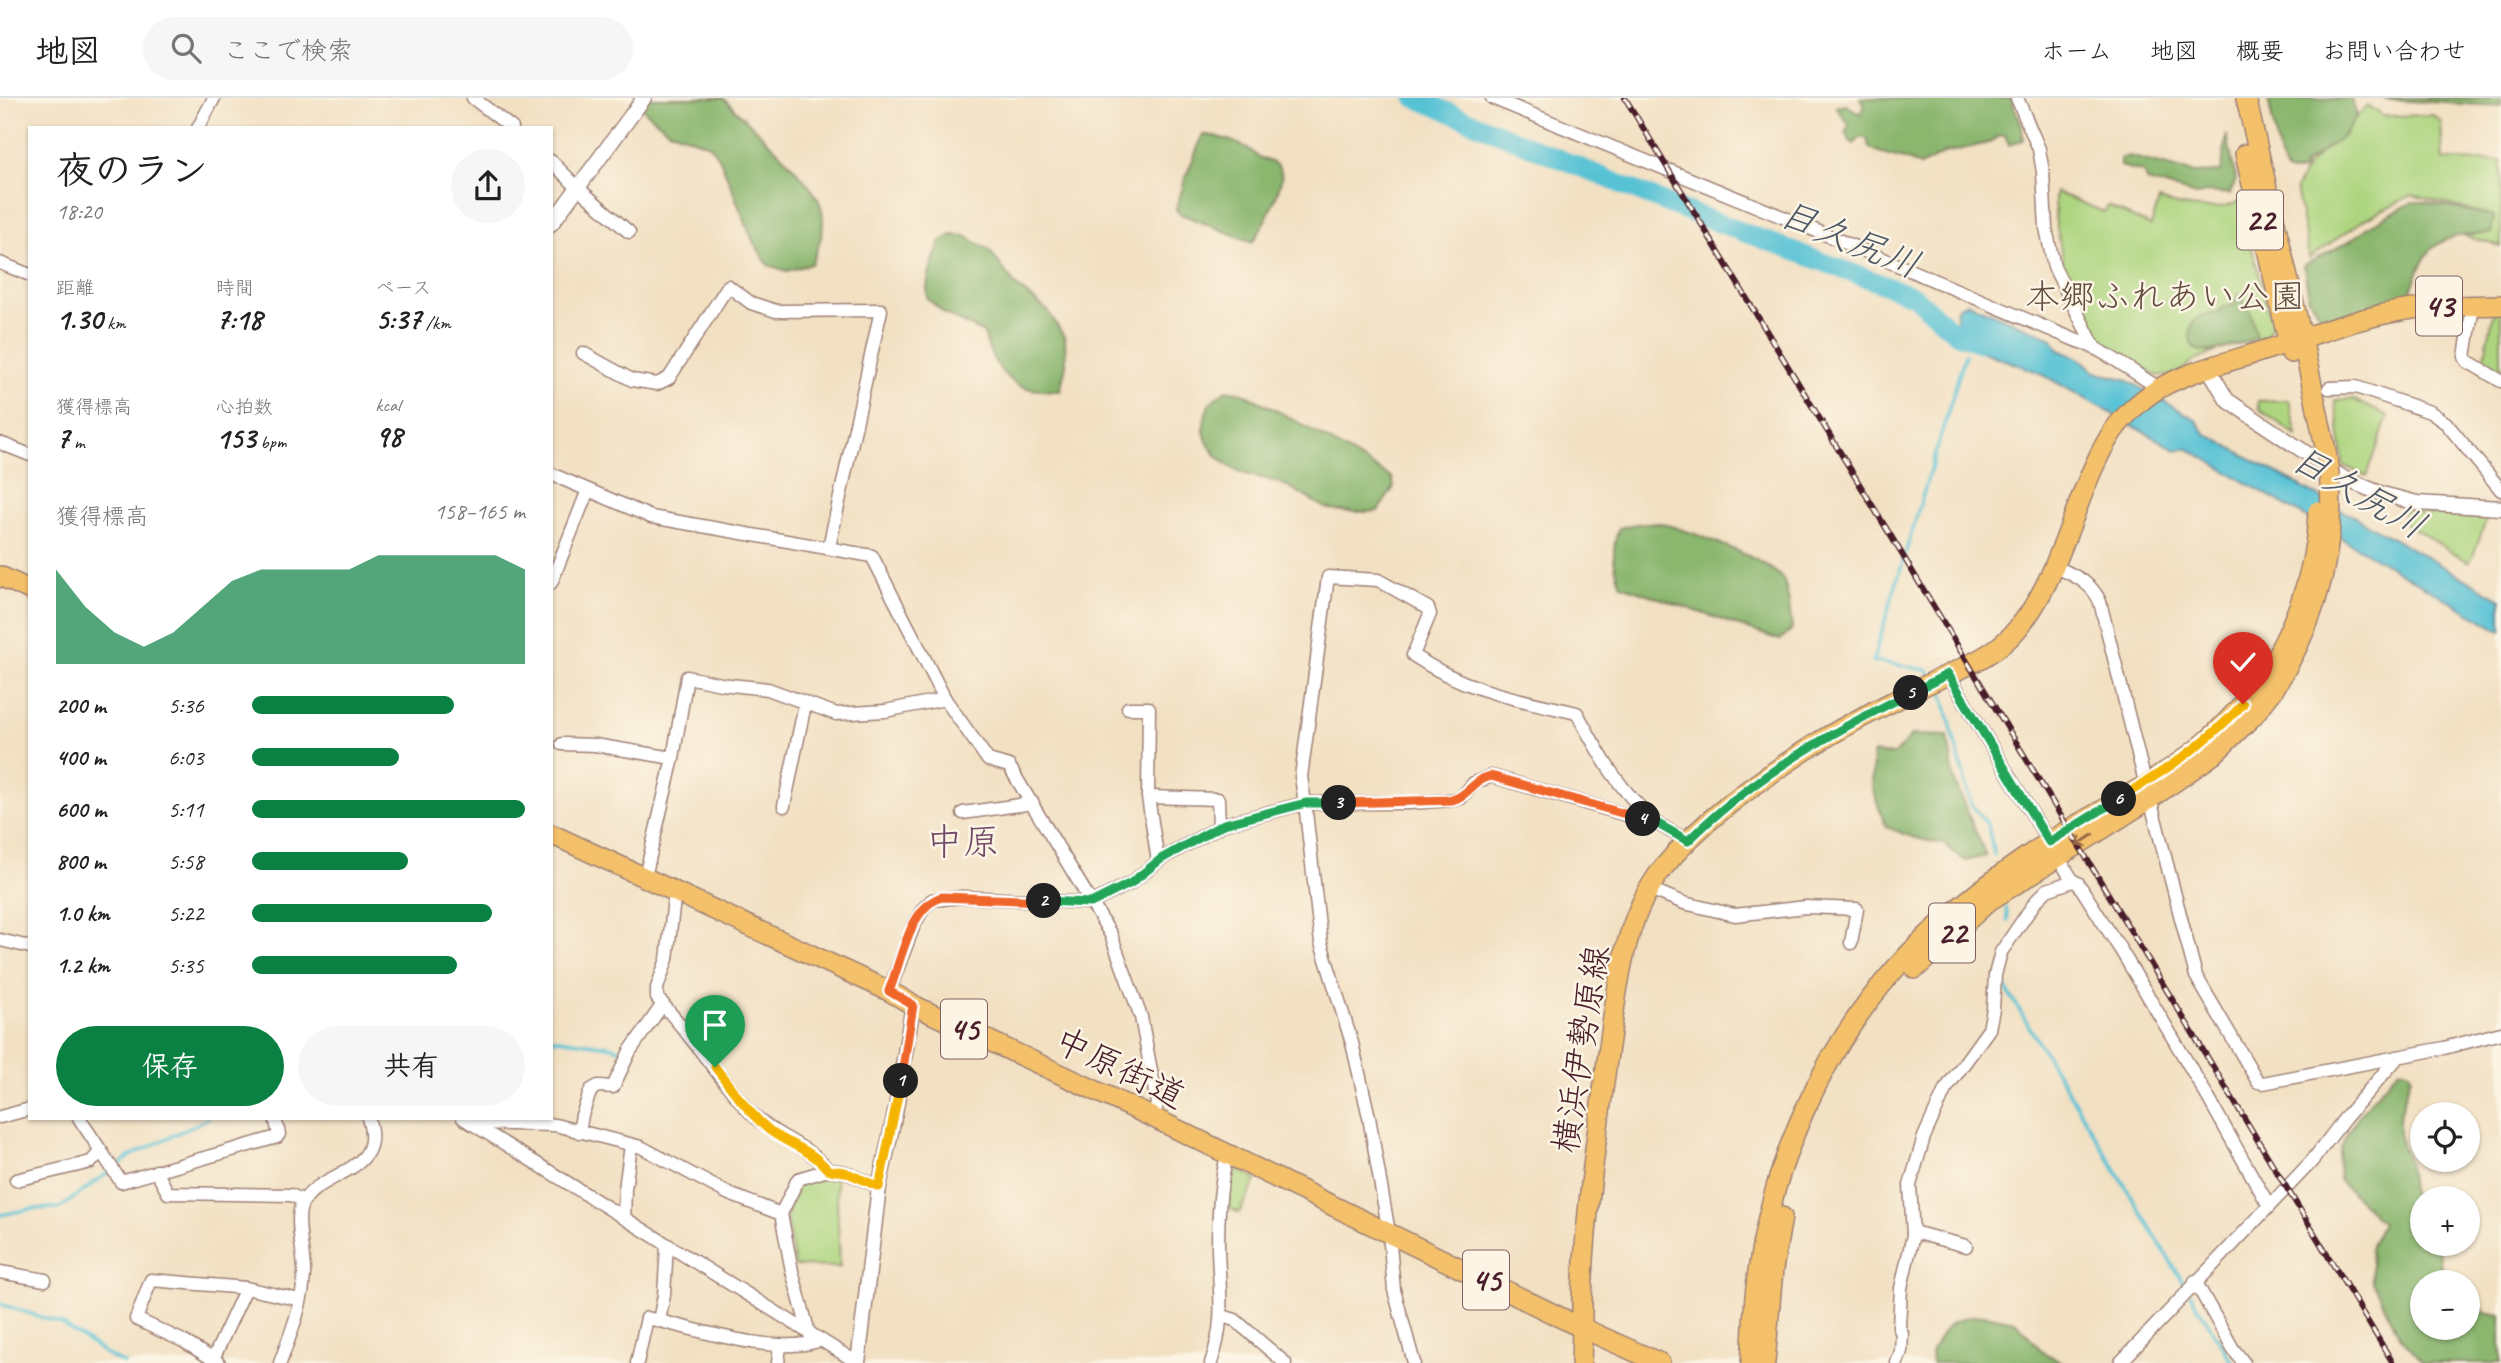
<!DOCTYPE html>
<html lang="ja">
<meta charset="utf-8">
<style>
:root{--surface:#fff;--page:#f6f6f6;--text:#222;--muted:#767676;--line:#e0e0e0;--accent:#0b8043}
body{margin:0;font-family:Caveat,"Klee One",sans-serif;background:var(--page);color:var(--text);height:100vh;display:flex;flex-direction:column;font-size:26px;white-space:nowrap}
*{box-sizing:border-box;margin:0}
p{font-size:23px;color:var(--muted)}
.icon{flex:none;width:38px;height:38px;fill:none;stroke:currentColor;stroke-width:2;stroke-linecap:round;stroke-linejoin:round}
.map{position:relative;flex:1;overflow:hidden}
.panel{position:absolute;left:28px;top:28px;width:525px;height:994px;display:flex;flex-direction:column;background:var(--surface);border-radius:0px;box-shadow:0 2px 5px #0004}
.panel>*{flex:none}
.fabs{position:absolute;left:2410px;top:1004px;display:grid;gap:14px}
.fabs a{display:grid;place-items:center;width:70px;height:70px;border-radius:50%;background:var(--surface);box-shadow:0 2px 5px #0004;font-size:35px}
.pin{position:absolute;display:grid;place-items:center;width:60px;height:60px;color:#fff;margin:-72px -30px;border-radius:50% 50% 50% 0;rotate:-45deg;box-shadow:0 0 7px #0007}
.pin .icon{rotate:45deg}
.km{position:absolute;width:35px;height:35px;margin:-18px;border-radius:50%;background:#222;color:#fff;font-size:19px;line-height:35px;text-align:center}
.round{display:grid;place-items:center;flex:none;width:74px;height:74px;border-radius:37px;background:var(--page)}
.headline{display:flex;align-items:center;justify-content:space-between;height:119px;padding:0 28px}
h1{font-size:38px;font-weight:700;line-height:52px}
.metrics{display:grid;grid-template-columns:repeat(3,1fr);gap:10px;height:119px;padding:7px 28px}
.metrics div{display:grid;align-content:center}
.metrics b{font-size:30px;font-weight:700}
.metrics small{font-size:19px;font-weight:400}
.metrics p{font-size:19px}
.chart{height:196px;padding:14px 28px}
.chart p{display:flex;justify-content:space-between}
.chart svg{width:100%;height:126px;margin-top:7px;fill:var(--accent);opacity:.7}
.cta{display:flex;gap:14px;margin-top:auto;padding:14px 28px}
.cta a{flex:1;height:80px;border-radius:42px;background:var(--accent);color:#fff;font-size:28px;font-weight:700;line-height:80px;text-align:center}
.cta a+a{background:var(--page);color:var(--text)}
ul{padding:0 28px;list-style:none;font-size:23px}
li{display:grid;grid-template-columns:112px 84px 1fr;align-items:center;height:52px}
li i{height:18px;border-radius:9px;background:var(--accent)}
header{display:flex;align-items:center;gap:42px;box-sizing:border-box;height:98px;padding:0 35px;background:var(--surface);border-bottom:2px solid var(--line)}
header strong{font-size:33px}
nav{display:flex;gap:38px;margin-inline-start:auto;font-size:24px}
.search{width:490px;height:63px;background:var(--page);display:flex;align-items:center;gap:18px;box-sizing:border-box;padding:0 24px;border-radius:38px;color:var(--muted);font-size:26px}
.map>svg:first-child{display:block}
.green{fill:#add57f;stroke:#7c7a55;stroke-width:2}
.forest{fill:#8ab66e;stroke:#6a6a4c;stroke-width:2}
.water{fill:#59c2d5;stroke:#527080;stroke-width:2}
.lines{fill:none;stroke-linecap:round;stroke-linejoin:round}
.stream{stroke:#59c2d5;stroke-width:3.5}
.river{stroke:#59c2d5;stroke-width:19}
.minor-casing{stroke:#9e8076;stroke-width:15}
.tertiary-casing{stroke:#9e8076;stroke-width:17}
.primary-casing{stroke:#9e8076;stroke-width:22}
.minor{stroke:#fff;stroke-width:12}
.tertiary{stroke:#fff;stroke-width:14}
.primary{stroke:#f4c16a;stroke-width:19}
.rail-casing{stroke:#4a1f2b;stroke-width:6}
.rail{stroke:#fcf5e5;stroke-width:3.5;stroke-dasharray:10;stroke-linecap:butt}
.primary-bridge-casing{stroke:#9e8076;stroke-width:22;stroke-linecap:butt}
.primary-bridge{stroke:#f4c16a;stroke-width:19}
.oneway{stroke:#966847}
.split-1-casing{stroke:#fff;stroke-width:14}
.split-2-casing{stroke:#fff;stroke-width:14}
.split-3-casing{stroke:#fff;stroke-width:14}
.split-4-casing{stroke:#fff;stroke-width:14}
.split-5-casing{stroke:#fff;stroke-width:14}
.split-6-casing{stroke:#fff;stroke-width:14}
.split-7-casing{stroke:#fff;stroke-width:14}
.split-1{stroke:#f5b400;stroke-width:9}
.split-2{stroke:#f0652b;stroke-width:9}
.split-3{stroke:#22a559;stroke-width:9}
.split-4{stroke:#f0652b;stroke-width:9}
.split-5{stroke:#22a559;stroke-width:9}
.split-6{stroke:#22a559;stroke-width:9}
.split-7{stroke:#f5b400;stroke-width:9}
.labels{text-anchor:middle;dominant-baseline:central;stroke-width:5;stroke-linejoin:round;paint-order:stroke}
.shield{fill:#fcf5e5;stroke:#7f5f63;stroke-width:2}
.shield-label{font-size:33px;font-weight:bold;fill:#4a1f2b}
.park-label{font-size:35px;fill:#634c40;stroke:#fcf5e5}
.street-label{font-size:35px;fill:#4a1f2b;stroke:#fcf5e5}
.water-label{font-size:37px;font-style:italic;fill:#4f5866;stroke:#fcf5e5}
.neighbourhood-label{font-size:37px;fill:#714b68;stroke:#fcf5e5}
</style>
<header>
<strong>地図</strong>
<div class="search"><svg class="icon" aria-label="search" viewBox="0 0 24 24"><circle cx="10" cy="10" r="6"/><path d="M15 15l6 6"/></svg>ここで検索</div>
<nav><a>ホーム</a><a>地図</a><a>概要</a><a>お問い合わせ</a></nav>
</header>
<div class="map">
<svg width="2501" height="1265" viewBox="0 0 2501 1265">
<rect width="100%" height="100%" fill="#fcf5e5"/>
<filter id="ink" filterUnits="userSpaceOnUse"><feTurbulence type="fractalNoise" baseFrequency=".0143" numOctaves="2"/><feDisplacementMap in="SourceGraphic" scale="14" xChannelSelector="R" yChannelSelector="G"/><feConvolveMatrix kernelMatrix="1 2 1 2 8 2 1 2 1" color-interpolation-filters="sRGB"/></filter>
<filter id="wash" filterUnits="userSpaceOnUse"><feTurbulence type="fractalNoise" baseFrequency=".00686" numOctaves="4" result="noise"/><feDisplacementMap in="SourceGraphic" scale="28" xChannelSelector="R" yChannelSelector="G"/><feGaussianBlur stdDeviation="1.57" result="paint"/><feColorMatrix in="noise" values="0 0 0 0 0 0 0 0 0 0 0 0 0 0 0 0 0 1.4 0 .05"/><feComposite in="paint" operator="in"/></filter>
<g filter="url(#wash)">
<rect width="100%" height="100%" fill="#f2e0c2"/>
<g class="green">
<polygon points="2368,7 2383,18 2433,17 2441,24 2443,62 2501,63 2501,148 2460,137 2491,135 2494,118 2412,97 2368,119 2309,160 2296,90 2308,67"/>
<path d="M2055,94L2104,114L2108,108L2151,128L2159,102C2181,110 2220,115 2240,103L2272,227L2267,238L2216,253L2190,265L2183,272L2168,278H2160L2152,276L2116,252L2101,241L2093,229L2064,170L2055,119Z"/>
<polygon points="2494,214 2501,214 2501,277 2483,267"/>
<polygon points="2352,301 2388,318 2367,378 2344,368 2335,302"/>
<polygon points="2289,302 2297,338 2259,311 2258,303"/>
<polygon points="2403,412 2425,416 2487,420 2472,460 2469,464 2403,424"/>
<path d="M1242,1073L1257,1081L1239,1115L1229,1110C1229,1097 1228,1084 1236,1074Z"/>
<polygon points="833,1076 836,1080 840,1169 795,1168 786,1119 800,1084"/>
</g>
<g class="forest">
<path d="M636,0H723C746,23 812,81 821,108C827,129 819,148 811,166L787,173L768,167L753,143L720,61L710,47L668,32L645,13Z"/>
<path d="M1860,0H2016L2013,6L2022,27L2023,42L2009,47L2005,37L1999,38L1992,44L1945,55L1920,68C1905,57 1885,60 1869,49L1867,40H1860L1854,46L1849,42L1846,34L1849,26L1836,9L1846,7L1861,16L1865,6Z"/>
<polygon points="2268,0 2351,1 2357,17 2344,37 2306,65 2302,73 2291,75 2286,73 2280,60"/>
<polygon points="2384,0 2501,0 2501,8 2387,2"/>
<path d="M1203,37C1217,37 1239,45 1250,52C1257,56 1252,56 1259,59C1266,63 1278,64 1281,74C1284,87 1261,134 1252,144L1181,116L1176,112L1186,78Z"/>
<polygon points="2227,37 2236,82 2230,96 2209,94 2197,97 2147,83 2143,74 2120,68 2120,61 2129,58 2194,75 2221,74"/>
<path d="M2413,104H2425L2494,118L2491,135C2471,136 2443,136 2429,154C2420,165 2415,183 2410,195L2373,206L2352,218L2322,219L2309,201L2304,167L2348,144L2377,123Z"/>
<path d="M952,137L965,138L989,152L1016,188L1048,213L1065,240L1066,267L1060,293C1048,292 1032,293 1021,288C1000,279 989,256 984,235L945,216L927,200C926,180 933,162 941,143Z"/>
<path d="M2239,197L2250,213L2257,240C2243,244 2215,256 2201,253C2186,250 2189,228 2197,220C2203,215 2212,216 2219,215L2222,209L2234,207Z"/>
<path d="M1226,292L1243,295L1291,320L1392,380L1394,389L1378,413C1362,414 1345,415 1330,411C1317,408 1301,394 1287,388C1272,381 1256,380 1241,374C1222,367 1202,347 1204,326C1206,308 1211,302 1226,292Z"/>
<path d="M1660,425C1686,432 1770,461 1783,482C1789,492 1790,519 1792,531L1780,542L1621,487C1613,467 1611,451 1619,430L1636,426Z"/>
<polygon points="1912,637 1948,638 1954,682 1986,758 1965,763 1944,746 1915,740 1886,729 1872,690 1873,655 1894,657"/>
<path d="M2405,971L2409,973L2411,978L2399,1021V1036L2408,1064L2416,1141L2422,1143V1146H2438L2441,1170L2455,1185H2422V1230H2468V1196L2485,1214L2501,1217V1265H2424L2399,1237L2372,1183L2370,1152L2382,1125L2339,1082C2339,1075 2338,1067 2339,1059C2345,1026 2377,996 2399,972Z"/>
<path d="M1985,1217L2015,1223L2043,1254L2063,1265H1932L1931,1255C1946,1226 1952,1219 1985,1217Z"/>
</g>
<polygon class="water" points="1968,205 2052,240 2059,252 2081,261 2095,274 2125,281 2195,321 2205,335 2501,501 2501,533 2187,350 2176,352 2038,274 1958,245 1955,235 1957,210"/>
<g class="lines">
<g class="stream">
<polyline points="1931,576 1927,572 1873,563 1965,257"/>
<polyline points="1941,589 1971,706 1988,727 1994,757"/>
<polyline points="2006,810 2008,822"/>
<polyline points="2014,849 2003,885 2186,1189"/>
<polyline points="551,940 609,948 625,953"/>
<polyline points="115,1070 132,1057 209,1020"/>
<polyline points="0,1117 31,1111 60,1110 109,1074"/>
<polyline points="2190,1196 2233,1265"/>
<polyline points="0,1206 60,1225 112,1260 124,1265"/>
</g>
<polyline class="river" points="1415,0 1668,106 1914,198 1955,235 1979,245"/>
</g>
</g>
<g filter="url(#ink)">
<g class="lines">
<defs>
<g id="minor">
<polyline points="473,0 512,30"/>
<path d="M1492,0L1829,138L2075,242C2102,250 2134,275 2159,290"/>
<polyline points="2017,0 2039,51 2043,74 2046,130 2054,169 2094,248"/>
<polyline points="198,30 214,0"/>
<polyline points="551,63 578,90 629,134"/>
<polyline points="0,165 30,177"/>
<polyline points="2473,208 2465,259 2467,263 2501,283"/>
<polyline points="583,255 632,282 657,286 669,280 728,188 751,205 776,213 881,212 829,449"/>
<polyline points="2329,290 2356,289 2430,314 2446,325 2501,392"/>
<polyline points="0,345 30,357"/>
<polyline points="551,376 651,419 872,458 945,601 988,662 1009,668 1111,837 1141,919 1157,1005 1154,1020"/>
<path d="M2054,468C2073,477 2092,484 2100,504L2145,684"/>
<polyline points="551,485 588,392"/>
<polyline points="1948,576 2049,744"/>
<polyline points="1128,610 1149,610 1148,699 1158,763"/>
<polyline points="562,646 595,647 673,660"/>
<polyline points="1148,699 1218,701 1219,729"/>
<polyline points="2150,701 2196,878 2258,984 2263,985 2444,950 2501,935"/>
<polyline points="784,708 805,606"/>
<polyline points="963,715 1033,705"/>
<polyline points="2058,759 2073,783 2078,785 2122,854 2206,996 2269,1108"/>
<polyline points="645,779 673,660 687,579 721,586 768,591 836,616 885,613 945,601"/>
<polyline points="1650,791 1684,805 1735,817 1806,809 1857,811 1851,845"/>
<path d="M675,793L667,861L657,890V900C691,936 717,978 750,1014C774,1039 807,1046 828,1072L845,1074L879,1089"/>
<polyline points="0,842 30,849"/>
<polyline points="889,893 914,827 923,811 932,802 962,799 1091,805 1131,785 1161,761 1224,726 1305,705 1409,705 1452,702 1461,700 1474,685 1491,678 1658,726 1688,743"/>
<polyline points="0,1019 30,1011"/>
<polyline points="463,1020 858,1265"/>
<polyline points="471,1025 555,1027 641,1049 729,1096 781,1116"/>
<polyline points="579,1034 582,1017 591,992 598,988 613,989 630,953 663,906"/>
<polyline points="101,1053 121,1084 277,1039 279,1036 275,1020"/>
<polyline points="156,1073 168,1095 291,1097 304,1103"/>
<polyline points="16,1082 91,1064 101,1053 79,1020"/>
<polyline points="624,1120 625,1091 631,1047"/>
<polyline points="1913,1134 1966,1148"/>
<polyline points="0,1174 45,1182"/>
<polyline points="2195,1183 2233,1251 2244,1265"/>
<polyline points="1222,1218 1235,1222 1285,1265"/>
<polyline points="659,1223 664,1197 667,1147"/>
<polyline points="809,1235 792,1173 781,1116 798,1081 828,1072"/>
<polyline points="213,1261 246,1190"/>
<polyline points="219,1265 183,1243 136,1221 151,1182 246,1190 300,1202"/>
<path d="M280,1265C290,1237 303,1207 304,1176C305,1157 294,1122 302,1106C320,1071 387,1077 368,1020"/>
<path d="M637,1265L647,1220C693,1230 777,1259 821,1242"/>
<polyline points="778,1265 780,1248"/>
<path d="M1211,1265C1226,1222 1219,1194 1218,1151C1218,1120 1219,1087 1227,1058"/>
<path d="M1414,1265L1394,1192L1389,1135L1369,1019L1352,945L1321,845L1305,705L1301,679L1328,479L1378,482L1428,510L1430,516L1413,557C1465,593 1516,601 1577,615C1600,658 1620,694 1658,726"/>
<polyline points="1897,1265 1901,1253 1902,1236 1899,1229 1901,1190 1913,1137 1910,1087 1924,1039 1945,992 1989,931 1993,911 1995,877 2001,854 2036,803 2047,792 2073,783"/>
<polyline points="2120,1265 2312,1063 2345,1020 2398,959"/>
</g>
<g id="tertiary">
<polyline points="551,126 644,0"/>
<polyline points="2209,271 2227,302 2345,381 2382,396 2417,405 2501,410"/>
<polyline points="858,1265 879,1089 896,1010 913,907"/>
</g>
<g id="primary">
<polyline points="2246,0 2302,240 2326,353"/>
<polyline points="2245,56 2291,255"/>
<polyline points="0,478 30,492"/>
<polyline points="551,736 889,893 913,907 1154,1020 1582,1230 1660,1265"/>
<polyline points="1915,871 1989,803 2150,701 2213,657 2253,618 2272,594"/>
<path d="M1581,1265C1582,1244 1582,1223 1582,1202C1585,1112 1599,1022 1611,934C1619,878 1626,817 1663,770C1700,724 1753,687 1803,654C1842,628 1886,607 1928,586C1955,573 1988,561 2010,539C2059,490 2073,400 2108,341C2118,323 2140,302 2158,291C2191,272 2233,263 2269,251C2314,237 2359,219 2406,212C2438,207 2469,208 2501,207"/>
<path d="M1751,1265C1753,1237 1753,1208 1757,1181C1771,1068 1820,956 1895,871C1939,821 1995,779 2050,743C2101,711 2160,683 2206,644C2226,626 2243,606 2260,585"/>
<polyline points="1765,1265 1773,1171 1782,1119"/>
</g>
</defs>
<use href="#minor" class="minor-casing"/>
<use href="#tertiary" class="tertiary-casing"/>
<use href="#primary" class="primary-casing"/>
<use href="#minor" class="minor"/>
<use href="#tertiary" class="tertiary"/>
<use href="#primary" class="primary"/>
<defs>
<polyline id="rail" points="1625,0 2393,1265"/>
</defs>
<use href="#rail" class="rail-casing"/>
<use href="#rail" class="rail"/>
<defs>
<g id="primary-bridge">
<path d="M2260,585C2293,534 2316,475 2318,413"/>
<path d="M2272,594C2319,521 2341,440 2326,353"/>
</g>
</defs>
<use href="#primary-bridge" class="primary-bridge-casing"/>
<use href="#primary-bridge" class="primary-bridge"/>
</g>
<defs><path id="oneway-shaft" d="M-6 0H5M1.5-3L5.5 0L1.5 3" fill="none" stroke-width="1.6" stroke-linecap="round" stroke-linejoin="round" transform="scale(1.75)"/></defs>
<use class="oneway" href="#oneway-shaft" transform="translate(2085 742) rotate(147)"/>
</g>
<g class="lines" filter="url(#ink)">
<defs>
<path id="split-1" d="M715,969C732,991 748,1014 769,1032C790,1048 810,1050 828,1072L845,1074L879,1089L901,983"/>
<path id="split-2" d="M901,983L913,907L889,893C901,865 909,808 942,799L1044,803"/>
<polyline id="split-3" points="1044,803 1091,805 1131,785 1161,761 1224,726 1306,705 1339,705"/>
<path id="split-4" d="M1339,705L1452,702C1469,698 1472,682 1491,678L1643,721"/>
<path id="split-5" d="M1643,721L1658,726L1688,743C1751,680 1831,634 1911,595"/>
<polyline id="split-6" points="1911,595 1948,576 2049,744 2119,701"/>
<path id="split-7" d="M2119,701C2167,671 2204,648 2243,606"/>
</defs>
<use href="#split-1" class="split-1-casing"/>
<use href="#split-2" class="split-2-casing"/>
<use href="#split-3" class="split-3-casing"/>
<use href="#split-4" class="split-4-casing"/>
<use href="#split-5" class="split-5-casing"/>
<use href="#split-6" class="split-6-casing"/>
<use href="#split-7" class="split-7-casing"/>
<use href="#split-1" class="split-1"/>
<use href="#split-2" class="split-2"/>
<use href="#split-3" class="split-3"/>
<use href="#split-4" class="split-4"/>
<use href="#split-5" class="split-5"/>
<use href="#split-6" class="split-6"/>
<use href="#split-7" class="split-7"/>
</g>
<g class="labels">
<g class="shield">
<rect x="2237" y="92.5" width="46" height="59" rx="5"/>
<rect x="2416" y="178.5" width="46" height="59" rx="5"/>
<rect x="1929" y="805.5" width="46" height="59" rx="5"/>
<rect x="941" y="901.5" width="46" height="59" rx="5"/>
<rect x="1463" y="1152.5" width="46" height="59" rx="5"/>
</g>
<g class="shield-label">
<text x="2260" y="122">22</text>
<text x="2439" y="208">43</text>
<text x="1952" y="835">22</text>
<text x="964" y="931">45</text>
<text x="1486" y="1182">45</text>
</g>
<g class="park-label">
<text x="2165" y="198">本郷ふれあい公園</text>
</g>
<g class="street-label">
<text transform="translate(1581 951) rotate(-81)">横浜伊勢原線</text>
<text transform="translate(1120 970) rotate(26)">中原街道</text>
</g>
<g class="water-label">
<text transform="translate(1850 141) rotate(22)">目久尻川</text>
<text transform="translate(2359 394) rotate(30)">目久尻川</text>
</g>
<g class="neighbourhood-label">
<text x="963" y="743">中原</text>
</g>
</g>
</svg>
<div class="fabs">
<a><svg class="icon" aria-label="locate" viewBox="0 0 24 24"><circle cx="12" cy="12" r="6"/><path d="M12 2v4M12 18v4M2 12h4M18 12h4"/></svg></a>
<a>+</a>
<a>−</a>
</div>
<div class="pin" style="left:715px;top:969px;background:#1e9e55"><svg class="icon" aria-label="arrive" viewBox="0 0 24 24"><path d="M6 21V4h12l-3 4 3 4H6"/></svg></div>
<div class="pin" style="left:2243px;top:606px;background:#d93025"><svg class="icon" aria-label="check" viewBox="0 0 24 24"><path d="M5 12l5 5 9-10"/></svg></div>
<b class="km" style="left:901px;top:983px">1</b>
<b class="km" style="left:1044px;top:803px">2</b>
<b class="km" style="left:1339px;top:705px">3</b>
<b class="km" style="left:1643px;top:721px">4</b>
<b class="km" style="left:1911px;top:595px">5</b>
<b class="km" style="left:2119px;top:701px">6</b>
<section class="panel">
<div class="headline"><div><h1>夜のラン</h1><p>18:20</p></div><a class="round"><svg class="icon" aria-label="share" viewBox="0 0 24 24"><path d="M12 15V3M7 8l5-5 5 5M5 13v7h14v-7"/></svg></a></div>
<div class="metrics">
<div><p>距離</p><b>1.30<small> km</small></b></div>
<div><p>時間</p><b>7:18</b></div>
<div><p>ペース</p><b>5:37<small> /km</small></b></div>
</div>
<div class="metrics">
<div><p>獲得標高</p><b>7<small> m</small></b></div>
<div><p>心拍数</p><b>153<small> bpm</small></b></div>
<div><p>kcal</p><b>98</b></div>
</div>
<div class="chart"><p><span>獲得標高</span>158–165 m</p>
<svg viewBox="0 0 160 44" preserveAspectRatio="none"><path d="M0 44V11L10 24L20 33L30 38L40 33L50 24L60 15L70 11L80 11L90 11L100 11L110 6L120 6L130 6L140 6L150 6L160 11V44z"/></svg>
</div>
<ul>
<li><b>200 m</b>5:36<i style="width:74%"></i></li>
<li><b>400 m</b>6:03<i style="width:54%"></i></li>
<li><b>600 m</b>5:11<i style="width:100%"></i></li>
<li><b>800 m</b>5:58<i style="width:57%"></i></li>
<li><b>1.0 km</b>5:22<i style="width:88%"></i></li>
<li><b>1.2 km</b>5:35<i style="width:75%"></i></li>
</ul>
<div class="cta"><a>保存</a><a>共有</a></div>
</section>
</div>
